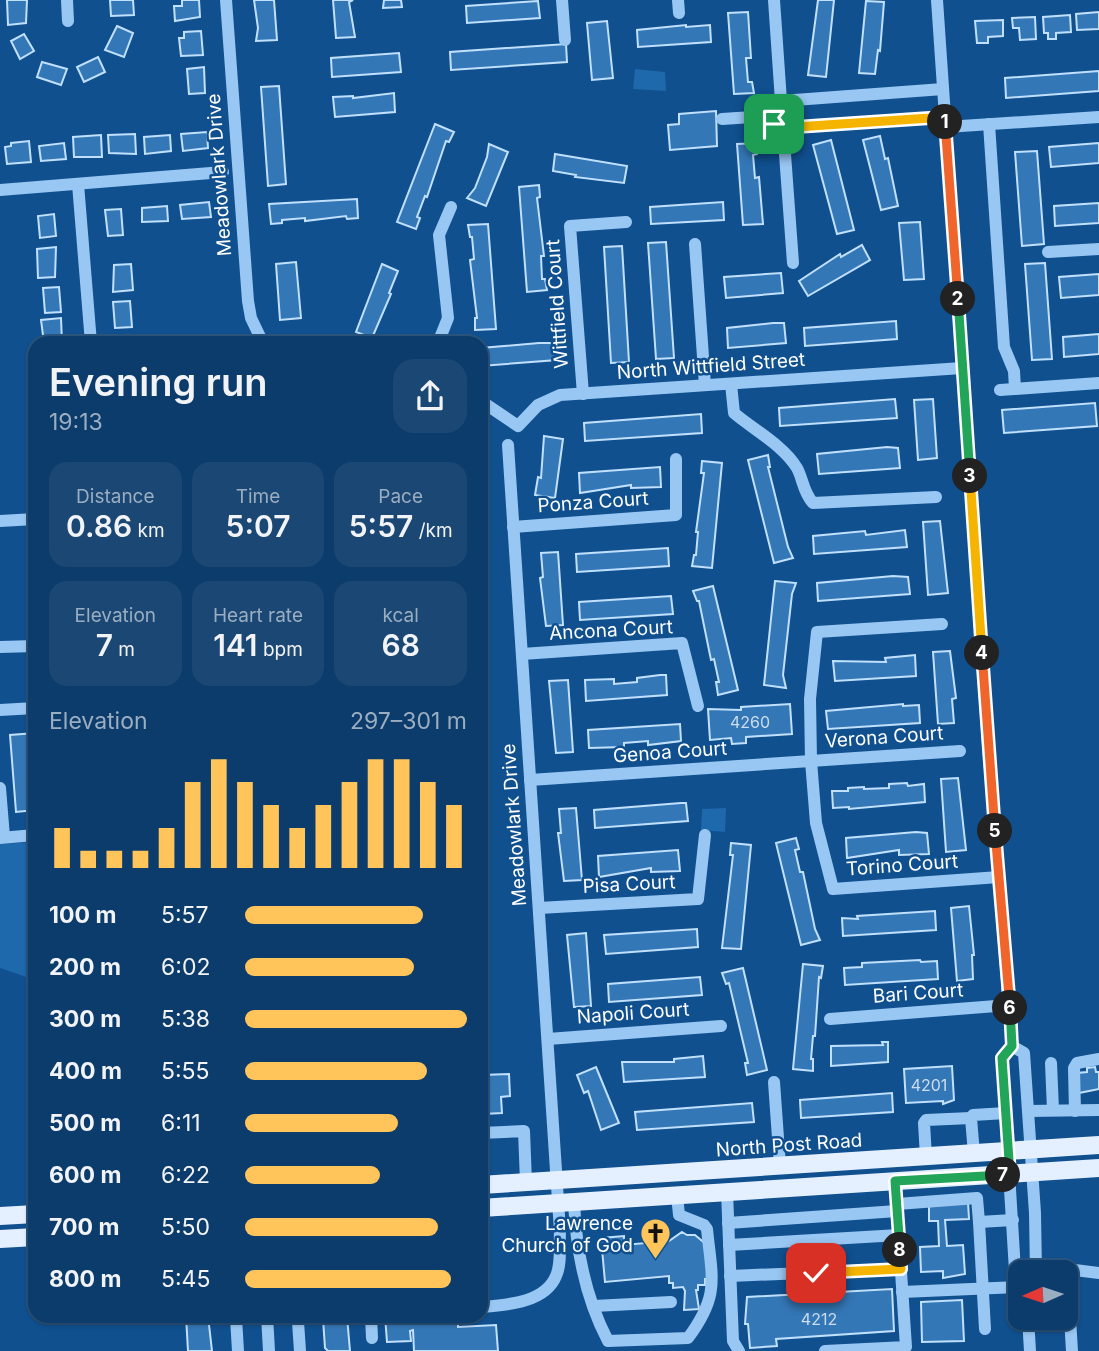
<!DOCTYPE html>
<meta charset="utf-8">
<style>
:root{--surface:#0c3c6b;--page:#1a4773;--text:#f1f3f6;--muted:#9aadc1;--line:#2c567e;--accent:#ffc45a}
body{margin:0;font-family:Inter,sans-serif;background:var(--page);color:var(--text);height:100vh;display:flex;flex-direction:column;font-size:26px;white-space:nowrap}
*{box-sizing:border-box;margin:0}
p{font-size:23px;color:var(--muted)}
.icon{flex:none;width:38px;height:38px;fill:none;stroke:currentColor;stroke-width:2;stroke-linecap:round;stroke-linejoin:round}
.map{position:relative;flex:1;overflow:hidden}
.sheet{position:absolute;left:28px;top:336px;width:460px;height:987px;display:flex;flex-direction:column;background:var(--surface);border-radius:21px;box-shadow:0 2px 5px #0004,0 0 0 2px var(--line)}
.sheet>*{flex:none}
.needle{width:46px;rotate:267deg}
.fabs{position:absolute;left:1008px;top:1260px;display:grid;gap:14px}
.fabs a{display:grid;place-items:center;width:70px;height:70px;border-radius:14px;background:var(--surface);box-shadow:0 2px 5px #0004,0 0 0 2px var(--line);font-size:35px}
.pin{position:absolute;display:grid;place-items:center;width:60px;height:60px;color:#fff;margin:-30px;border-radius:14px;box-shadow:0 4px 10px #0006}
.km{position:absolute;width:35px;height:35px;margin:-18px;border-radius:50%;background:#222;color:#fff;font-size:19px;line-height:35px;text-align:center}
.round{display:grid;place-items:center;flex:none;width:74px;height:74px;border-radius:21px;background:var(--page)}
.headline{display:flex;align-items:center;justify-content:space-between;height:119px;padding:0 21px}
h1{font-size:38px;font-weight:600;line-height:52px}
.stats{display:grid;grid-template-columns:repeat(3,1fr);gap:10px;height:119px;padding:7px 21px}
.stats div{display:grid;align-content:center;border-radius:18px;background:var(--page);text-align:center}
.stats b{font-size:30px;font-weight:600}
.stats small{font-size:19px;font-weight:400}
.stats p{font-size:19px}
.chart{height:196px;padding:14px 21px}
.chart p{display:flex;justify-content:space-between}
.chart svg{width:100%;height:126px;margin-top:7px;stroke:var(--accent);stroke-width:6}
ul{padding:0 21px;list-style:none;font-size:23px}
li{display:grid;grid-template-columns:112px 84px 1fr;align-items:center;height:52px}
li i{height:18px;border-radius:9px;background:var(--accent)}
.map>svg:first-child{display:block}
.green{fill:#1e68ac}
.building{fill:#3477b6;stroke:#c0e0fd;stroke-width:2}
.lines{fill:none;stroke-linecap:round;stroke-linejoin:round}
.minor{stroke:#99c7f3;stroke-width:12}
.major{stroke:#e4f0ff;stroke-width:18}
.split-1-casing{stroke:#fff;stroke-width:14}
.split-2-casing{stroke:#fff;stroke-width:14}
.split-3-casing{stroke:#fff;stroke-width:14}
.split-4-casing{stroke:#fff;stroke-width:14}
.split-5-casing{stroke:#fff;stroke-width:14}
.split-6-casing{stroke:#fff;stroke-width:14}
.split-7-casing{stroke:#fff;stroke-width:14}
.split-8-casing{stroke:#fff;stroke-width:14}
.split-9-casing{stroke:#fff;stroke-width:14}
.split-1{stroke:#f5b400;stroke-width:9}
.split-2{stroke:#f0652b;stroke-width:9}
.split-3{stroke:#22a559;stroke-width:9}
.split-4{stroke:#f5b400;stroke-width:9}
.split-5{stroke:#f0652b;stroke-width:9}
.split-6{stroke:#f0652b;stroke-width:9}
.split-7{stroke:#22a559;stroke-width:9}
.split-8{stroke:#22a559;stroke-width:9}
.split-9{stroke:#f5b400;stroke-width:9}
.labels{text-anchor:middle;dominant-baseline:central;stroke-width:5;stroke-linejoin:round;paint-order:stroke}
.number-label{font-size:16px;fill:#ccdded}
.street-label{font-size:19px;fill:#fff;stroke:#10508f}
.poi-label{font-size:19px;fill:#fff;stroke:#10508f;text-anchor:end}
</style>
<div class="map">
<svg width="1099" height="1351" viewBox="0 0 1099 1351">
<rect width="100%" height="100%" fill="#10508f"/>
<g class="green">
<polygon points="635,69 665,72 666,91 633,89"/>
<polygon points="726,808 725,832 701,830 702,809"/>
<polygon points="35,842 35,980 0,968 0,844"/>
</g>
<g class="building">
<polygon points="7,0 27,0 26,23 8,25"/>
<polygon points="110,0 133,0 134,15 111,16"/>
<polygon points="182,0 199,0 200,17 175,21 174,6 182,6"/>
<polygon points="254,0 274,0 277,40 256,41 258,28"/>
<polygon points="333,0 353,0 349,2 355,37 336,38"/>
<polygon points="384,0 401,0 402,7 383,8"/>
<polygon points="818,0 834,0 826,77 808,75"/>
<polygon points="538,1 540,18 467,23 466,6"/>
<polygon points="866,1 884,2 880,51 878,50 875,74 859,73"/>
<polygon points="748,12 751,58 746,58 748,82 752,82 754,93 734,94 728,13"/>
<polygon points="1099,12 1099,29 1077,30 1076,14"/>
<polygon points="1070,15 1071,32 1056,33 1056,39 1048,39 1048,33 1044,33 1043,17"/>
<polygon points="1035,17 1036,39 1020,40 1019,28 1013,28 1012,18"/>
<polygon points="1003,20 1003,36 988,37 988,43 977,43 975,21"/>
<polygon points="607,21 613,78 592,80 587,23"/>
<polygon points="686,25 686,27 710,25 711,42 638,47 637,30"/>
<polygon points="117,26 133,33 124,57 105,50"/>
<polygon points="201,31 203,55 181,56 179,38 184,38 184,32"/>
<polygon points="24,34 34,51 20,59 11,41"/>
<polygon points="566,44 567,62 451,70 450,52"/>
<polygon points="399,53 401,72 332,77 331,58"/>
<polygon points="98,57 105,72 84,82 77,67"/>
<polygon points="42,62 67,69 61,85 37,77"/>
<polygon points="204,67 205,93 189,94 187,69"/>
<polygon points="1099,71 1099,91 1006,98 1005,78"/>
<polygon points="279,86 286,184 268,186 261,87"/>
<polygon points="394,93 395,112 335,117 333,97 353,96 353,98"/>
<polygon points="716,111 717,146 670,150 668,125 679,124 679,114"/>
<polygon points="435,124 454,132 449,142 446,141 427,197 425,196 417,217 420,218 416,229 397,222"/>
<polygon points="207,132 208,148 183,151 181,134"/>
<polygon points="135,134 136,154 109,153 108,135"/>
<polygon points="101,135 102,157 74,157 73,137"/>
<polygon points="170,135 171,151 145,154 144,137"/>
<polygon points="880,136 885,159 888,158 898,206 881,210 863,140"/>
<polygon points="831,140 854,230 837,234 813,145"/>
<polygon points="29,141 31,162 7,164 5,147 11,146 11,143"/>
<polygon points="64,143 66,159 41,161 39,146"/>
<polygon points="758,143 757,154 753,155 755,178 759,177 763,224 743,225 737,144"/>
<polygon points="1099,143 1099,163 1051,167 1049,147"/>
<polygon points="489,144 508,152 486,206 467,198 475,188 487,157"/>
<polygon points="1037,151 1044,244 1022,246 1015,152"/>
<polygon points="555,154 627,166 624,183 575,177 576,175 553,171"/>
<polygon points="539,185 540,197 537,198 544,256 541,256 542,279 545,279 547,290 527,292 519,187"/>
<polygon points="357,199 358,218 347,219 346,216 305,221 305,218 282,220 282,223 271,224 269,204"/>
<polygon points="209,202 211,217 182,219 180,205"/>
<polygon points="723,202 724,220 651,224 650,207"/>
<polygon points="1099,203 1099,223 1055,226 1054,206"/>
<polygon points="167,206 168,221 142,222 142,208"/>
<polygon points="121,209 123,235 108,236 105,210"/>
<polygon points="54,214 56,236 40,238 38,216"/>
<polygon points="920,222 924,279 904,280 899,223"/>
<polygon points="488,224 496,329 475,330 475,318 477,318 470,260 474,259 472,237 470,237 468,225"/>
<polygon points="666,242 674,358 656,359 648,243"/>
<polygon points="862,245 870,260 808,296 799,281 840,254 841,257"/>
<polygon points="622,246 629,362 611,363 604,247"/>
<polygon points="56,247 55,277 38,278 37,249"/>
<polygon points="296,262 301,318 280,320 276,264"/>
<polygon points="1045,263 1052,359 1032,360 1025,264"/>
<polygon points="131,264 133,290 113,292 114,265"/>
<polygon points="382,264 398,271 389,293 391,294 372,338 356,332"/>
<polygon points="781,273 783,293 726,298 724,277"/>
<polygon points="1099,274 1099,295 1061,298 1059,277"/>
<polygon points="59,287 61,312 45,313 43,288"/>
<polygon points="130,301 132,327 115,328 113,302"/>
<polygon points="61,318 62,343 44,343 41,320"/>
<polygon points="896,321 897,339 805,346 804,328"/>
<polygon points="773,323 784,323 786,343 728,348 727,328"/>
<polygon points="1099,334 1099,354 1064,357 1063,337"/>
<polygon points="539,343 556,343 557,360 481,366 481,348"/>
<polygon points="895,399 897,418 780,426 779,408"/>
<polygon points="933,399 937,458 918,460 914,400"/>
<polygon points="1095,403 1097,426 1004,433 1002,410"/>
<polygon points="701,414 702,433 585,441 584,423"/>
<polygon points="544,436 563,439 555,498 535,495 538,477 541,478"/>
<polygon points="887,447 898,448 900,468 819,474 817,454"/>
<polygon points="768,455 770,467 768,467 788,547 793,558 774,563 748,460"/>
<polygon points="702,461 722,463 712,568 692,566 694,555 696,555 698,532 696,532 704,473 701,473"/>
<polygon points="660,467 661,487 631,488 631,485 580,493 579,473"/>
<polygon points="940,521 948,593 928,595 923,522"/>
<polygon points="905,530 907,547 814,554 813,536 865,531 866,535"/>
<polygon points="668,548 669,566 577,572 576,554"/>
<polygon points="558,552 563,625 546,626 540,578 543,577 541,553"/>
<polygon points="893,576 908,577 910,594 818,601 817,583"/>
<polygon points="775,581 796,583 792,594 783,675 786,688 764,685"/>
<polygon points="713,586 738,690 718,695 716,682 719,682 714,659 711,660 699,601 697,601 693,591"/>
<polygon points="671,596 673,614 580,620 579,602"/>
<polygon points="950,651 956,698 952,699 954,723 938,724 933,652"/>
<polygon points="915,655 916,676 835,681 833,661 886,662 885,658"/>
<polygon points="660,675 666,675 667,695 586,701 585,680 614,679 614,684 637,682 637,678"/>
<polygon points="568,680 573,752 556,753 549,681"/>
<polygon points="790,704 792,734 746,737 746,743 732,744 731,738 710,740 708,709 741,710 741,707"/>
<polygon points="903,704 903,706 919,705 920,723 828,729 826,711"/>
<polygon points="680,724 681,741 648,745 648,741 624,743 624,747 589,748 588,730"/>
<polygon points="35,733 35,810 16,812 10,735"/>
<polygon points="958,778 966,850 946,852 941,779"/>
<polygon points="907,783 908,786 924,784 925,802 849,809 849,807 833,808 832,791 848,791 848,788 864,787 864,789 889,788 889,784"/>
<polygon points="681,803 686,803 688,821 595,828 594,810"/>
<polygon points="576,808 582,880 564,881 558,833 561,833 559,809"/>
<polygon points="916,832 927,833 929,854 899,855 899,850 847,858 846,838"/>
<polygon points="796,838 799,849 795,850 800,872 803,872 815,929 820,940 801,945 776,843"/>
<polygon points="731,843 751,845 741,949 722,948 733,855 730,855"/>
<polygon points="678,850 680,871 651,872 651,868 599,877 598,856"/>
<polygon points="969,906 974,955 972,955 973,979 957,981 951,908"/>
<polygon points="935,911 936,930 843,936 842,918 858,919 857,916"/>
<polygon points="697,929 698,947 606,954 604,935"/>
<polygon points="586,933 591,1006 574,1007 567,935"/>
<polygon points="920,960 921,962 937,961 938,979 845,985 844,968 862,967 862,963"/>
<polygon points="803,964 823,966 821,978 819,977 815,1036 813,1036 811,1059 813,1059 813,1071 793,1069"/>
<polygon points="743,968 767,1070 747,1075 745,1063 748,1063 729,983 726,984 722,973"/>
<polygon points="700,977 702,995 609,1002 608,984"/>
<polygon points="882,1042 888,1042 888,1062 831,1066 831,1046 883,1045"/>
<polygon points="703,1056 705,1077 624,1082 622,1062 674,1062 674,1059"/>
<polygon points="952,1066 954,1100 943,1104 943,1101 906,1103 904,1069"/>
<polygon points="596,1067 619,1123 601,1130 588,1091 584,1093 577,1075"/>
<polygon points="1095,1067 1096,1072 1099,1072 1099,1089 1079,1093 1077,1073 1087,1072 1087,1068"/>
<polygon points="509,1074 510,1096 501,1097 502,1113 483,1114 481,1075"/>
<polygon points="892,1093 893,1112 801,1118 800,1100"/>
<polygon points="752,1103 754,1122 637,1130 635,1112"/>
<polygon points="968,1202 969,1219 945,1220 947,1246 963,1245 965,1274 943,1278 943,1271 921,1272 920,1247 939,1246 938,1221 929,1221 929,1205"/>
<polygon points="682,1232 687,1235 695,1235 707,1245 709,1279 705,1279 705,1285 698,1285 698,1290 696,1290 699,1309 684,1310 685,1291 683,1287 673,1288 673,1283 669,1283 669,1276 605,1282 601,1238 624,1236 624,1245 669,1241"/>
<polygon points="892,1289 894,1331 776,1339 777,1346 750,1348 748,1324 745,1324 747,1297"/>
<polygon points="962,1300 964,1341 922,1342 921,1302"/>
<polygon points="186,1316 208,1316 212,1351 188,1351"/>
<polygon points="326,1316 347,1316 350,1351 328,1351 325,1348 323,1319"/>
<polygon points="385,1316 458,1316 458,1327 496,1325 498,1351 414,1351 413,1330 410,1331 411,1341 387,1342"/>
</g>
<g class="lines">
<g class="minor">
<polyline points="67,0 68,21"/>
<polyline points="226,0 248,301 251,318 263,343"/>
<polyline points="562,0 565,40"/>
<polyline points="678,0 679,13"/>
<polyline points="774,0 781,101"/>
<polyline points="937,0 988,744 1009,1005 1012,1046 1002,1058 1015,1271 1020,1278"/>
<polyline points="769,116 770,108 781,101 943,89"/>
<polyline points="769,116 774,124 781,128 945,117"/>
<polyline points="722,119 769,116"/>
<polyline points="989,124 1004,347 1014,371 1015,389"/>
<polyline points="783,127 793,263"/>
<polyline points="946,127 1099,117"/>
<polyline points="78,184 91,343"/>
<polyline points="0,190 223,172"/>
<polyline points="695,244 705,385"/>
<polyline points="1048,252 1099,249"/>
<polyline points="438,343 448,318 439,235 451,207"/>
<path d="M731,384L734,413C754,430 783,445 797,468C803,479 803,492 813,503L936,497"/>
<polyline points="1000,390 1099,383"/>
<polyline points="583,394 570,226 626,222"/>
<polyline points="481,401 518,426 538,405 560,395 962,368"/>
<polyline points="0,521 35,519"/>
<polyline points="513,527 676,515 676,459"/>
<polyline points="942,624 817,632 810,699 811,761 816,823 833,889 999,877"/>
<polyline points="0,647 35,646"/>
<polyline points="522,654 682,643 698,706"/>
<polyline points="0,710 35,708"/>
<polyline points="530,780 960,751"/>
<polyline points="0,788 4,837"/>
<polyline points="0,838 35,835"/>
<polyline points="539,908 698,899 705,835"/>
<polyline points="830,1019 1009,1005"/>
<polyline points="548,1039 721,1026"/>
<polyline points="1012,1046 1024,1053 1035,1213 1036,1272"/>
<polyline points="1051,1063 1053,1110"/>
<polyline points="774,1082 780,1166"/>
<polyline points="1028,1111 1099,1110"/>
<polyline points="1075,1111 1074,1068 1077,1063 1099,1059"/>
<polyline points="481,1133 524,1131 526,1182"/>
<polyline points="974,1154 971,1118 973,1115 1006,1113"/>
<polyline points="926,1157 924,1123 926,1120 971,1118"/>
<polyline points="727,1192 733,1341 739,1351"/>
<path d="M574,1202C576,1249 586,1299 608,1341L688,1338C720,1295 712,1279 707,1229L704,1225L679,1215L677,1195"/>
<polyline points="897,1204 977,1198 979,1222 1013,1220"/>
<polyline points="979,1222 985,1329"/>
<polyline points="728,1223 897,1211"/>
<polyline points="729,1245 899,1235"/>
<polyline points="1067,1269 1072,1351"/>
<polyline points="1037,1271 1067,1269 1099,1273"/>
<polyline points="730,1276 901,1269"/>
<polyline points="902,1292 1020,1287"/>
<polyline points="594,1306 671,1302"/>
<path d="M481,1307C506,1305 545,1303 556,1276C562,1263 559,1245 560,1231L508,445"/>
<polyline points="267,1316 269,1351"/>
<polyline points="293,1316 298,1322 300,1351"/>
<polyline points="371,1316 372,1338"/>
<polyline points="1028,1318 1030,1351"/>
<polyline points="238,1351 236,1318 257,1316"/>
<polyline points="825,1351 906,1347 895,1181"/>
</g>
<g class="major">
<polyline points="481,1185 1099,1145"/>
<polyline points="481,1208 1099,1168"/>
<polyline points="0,1216 35,1214"/>
<polyline points="0,1239 35,1237"/>
</g>
</g>
<g class="lines">
<defs>
<polyline id="split-1" points="774,124 781,128 945,117 945,122"/>
<polyline id="split-2" points="945,122 958,299"/>
<polyline id="split-3" points="958,299 970,476"/>
<polyline id="split-4" points="970,476 982,653"/>
<polyline id="split-5" points="982,653 995,831"/>
<polyline id="split-6" points="995,831 1010,1008"/>
<polyline id="split-7" points="1003,1175 1010,1175 1002,1058 1012,1046 1010,1008"/>
<polyline id="split-8" points="900,1250 895,1181 1003,1175"/>
<polyline id="split-9" points="816,1273 901,1269 900,1250"/>
</defs>
<use href="#split-1" class="split-1-casing"/>
<use href="#split-2" class="split-2-casing"/>
<use href="#split-3" class="split-3-casing"/>
<use href="#split-4" class="split-4-casing"/>
<use href="#split-5" class="split-5-casing"/>
<use href="#split-6" class="split-6-casing"/>
<use href="#split-7" class="split-7-casing"/>
<use href="#split-8" class="split-8-casing"/>
<use href="#split-9" class="split-9-casing"/>
<use href="#split-1" class="split-1"/>
<use href="#split-2" class="split-2"/>
<use href="#split-3" class="split-3"/>
<use href="#split-4" class="split-4"/>
<use href="#split-5" class="split-5"/>
<use href="#split-6" class="split-6"/>
<use href="#split-7" class="split-7"/>
<use href="#split-8" class="split-8"/>
<use href="#split-9" class="split-9"/>
</g>
<defs>
<symbol id="church-pin" viewBox="-11 -11 22 30"><path d="M0 17L-7.5 6A9.5 9.5 0 1 1 7.5 6Z" fill="#ffc45a" stroke="#10508f"/><path d="M-1.2-6h2.4v3.5h3.3v2.4h-3.3V6h-2.4V-.1h-3.3v-2.4h3.3Z" fill="#111"/></symbol>
</defs>
<g fill-rule="evenodd">
<use href="#church-pin" x="638" y="1216" width="35" height="47"/>
</g>
<g class="labels">
<g class="number-label">
<text x="750" y="722">4260</text>
<text x="929" y="1085">4201</text>
<text x="819" y="1319">4212</text>
</g>
<g class="street-label">
<text transform="translate(219 175) rotate(-94)">Meadowlark Drive</text>
<text transform="translate(557 304) rotate(-94)">Wittfield Court</text>
<text transform="translate(711 366) rotate(-4)">North Wittfield Street</text>
<text transform="translate(593 502) rotate(-4)">Ponza Court</text>
<text transform="translate(611 630) rotate(-3)">Ancona Court</text>
<text transform="translate(884 737) rotate(-4)">Verona Court</text>
<text transform="translate(670 752) rotate(-4)">Genoa Court</text>
<text transform="translate(514 825) rotate(-94)">Meadowlark Drive</text>
<text transform="translate(902 865) rotate(-4)">Torino Court</text>
<text transform="translate(629 884) rotate(-3)">Pisa Court</text>
<text transform="translate(918 993) rotate(-4)">Bari Court</text>
<text transform="translate(633 1013) rotate(-4)">Napoli Court</text>
<text transform="translate(789 1145) rotate(-4)">North Post Road</text>
</g>
<g class="poi-label">
<text x="633" y="1223">Lawrence<tspan x="633" dy="22">Church of God</tspan></text>
</g>
</g>
</svg>
<div class="fabs">
<a><svg class="needle" viewBox="-14 -14 28 28"><path d="M0-13l5 13h-10z" fill="#e53935"/><path d="M0 13l5-13h-10z" fill="#9aadc1"/></svg></a>
</div>
<div class="pin" style="left:774px;top:124px;background:#1e9e55"><svg class="icon" aria-label="arrive" viewBox="0 0 24 24"><path d="M6 21V4h12l-3 4 3 4H6"/></svg></div>
<div class="pin" style="left:816px;top:1273px;background:#d93025"><svg class="icon" aria-label="check" viewBox="0 0 24 24"><path d="M5 12l5 5 9-10"/></svg></div>
<b class="km" style="left:945px;top:122px">1</b>
<b class="km" style="left:958px;top:299px">2</b>
<b class="km" style="left:970px;top:476px">3</b>
<b class="km" style="left:982px;top:653px">4</b>
<b class="km" style="left:995px;top:831px">5</b>
<b class="km" style="left:1010px;top:1008px">6</b>
<b class="km" style="left:1003px;top:1175px">7</b>
<b class="km" style="left:900px;top:1250px">8</b>
<section class="sheet">
<div class="headline"><div><h1>Evening run</h1><p>19:13</p></div><a class="round"><svg class="icon" aria-label="share" viewBox="0 0 24 24"><path d="M12 15V3M7 8l5-5 5 5M5 13v7h14v-7"/></svg></a></div>
<div class="stats">
<div><p>Distance</p><b>0.86<small> km</small></b></div>
<div><p>Time</p><b>5:07</b></div>
<div><p>Pace</p><b>5:57<small> /km</small></b></div>
</div>
<div class="stats">
<div><p>Elevation</p><b>7<small> m</small></b></div>
<div><p>Heart rate</p><b>141<small> bpm</small></b></div>
<div><p>kcal</p><b>68</b></div>
</div>
<div class="chart"><p><span>Elevation</span>297–301 m</p>
<svg viewBox="0 0 160 44" preserveAspectRatio="none"><path d="M5 44V30M15 44V38M25 44V38M35 44V38M45 44V30M55 44V14M65 44V6M75 44V14M85 44V22M95 44V30M105 44V22M115 44V14M125 44V6M135 44V6M145 44V14M155 44V22"/></svg>
</div>
<ul>
<li><b>100 m</b>5:57<i style="width:80%"></i></li>
<li><b>200 m</b>6:02<i style="width:76%"></i></li>
<li><b>300 m</b>5:38<i style="width:100%"></i></li>
<li><b>400 m</b>5:55<i style="width:82%"></i></li>
<li><b>500 m</b>6:11<i style="width:69%"></i></li>
<li><b>600 m</b>6:22<i style="width:61%"></i></li>
<li><b>700 m</b>5:50<i style="width:87%"></i></li>
<li><b>800 m</b>5:45<i style="width:93%"></i></li>
</ul>
</section>
</div>
